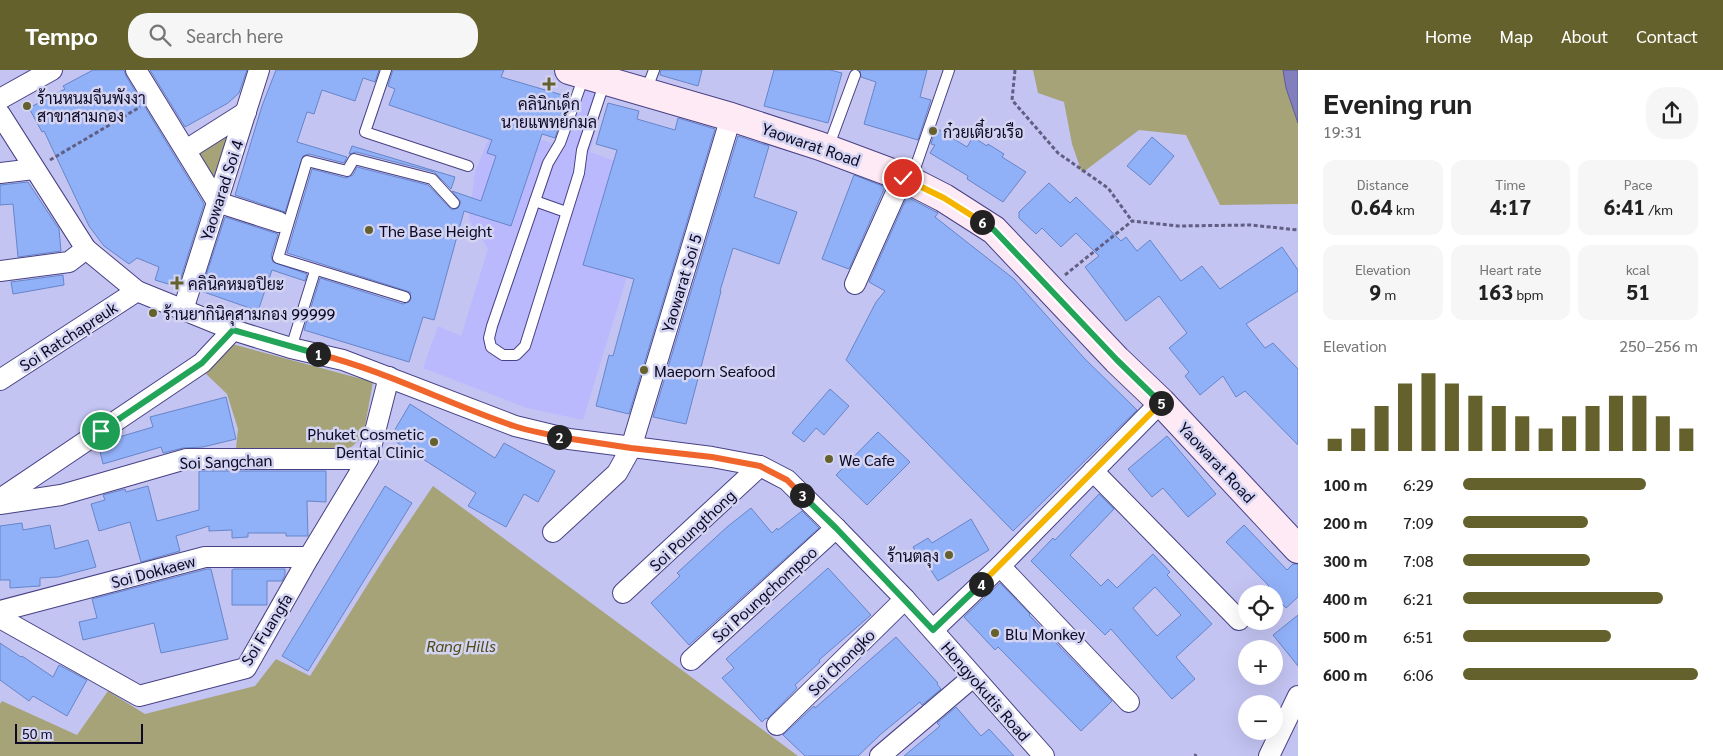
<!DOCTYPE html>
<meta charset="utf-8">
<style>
:root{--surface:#fff;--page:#f6f6f6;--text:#222;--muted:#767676;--accent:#64612d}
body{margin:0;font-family:Georgia,Sarabun,serif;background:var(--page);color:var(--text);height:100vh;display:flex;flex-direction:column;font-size:19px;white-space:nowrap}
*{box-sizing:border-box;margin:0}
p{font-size:16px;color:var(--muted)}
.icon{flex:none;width:28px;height:28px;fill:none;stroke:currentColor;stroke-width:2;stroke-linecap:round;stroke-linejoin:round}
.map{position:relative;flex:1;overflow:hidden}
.panel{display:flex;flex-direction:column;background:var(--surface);width:425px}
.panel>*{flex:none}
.tools{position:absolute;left:1238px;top:515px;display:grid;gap:10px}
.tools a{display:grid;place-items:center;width:45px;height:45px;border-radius:50%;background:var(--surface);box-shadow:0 5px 20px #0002;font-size:25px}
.scale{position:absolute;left:15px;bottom:12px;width:128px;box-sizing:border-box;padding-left:5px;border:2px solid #0d0924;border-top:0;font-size:14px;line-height:18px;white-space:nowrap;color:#0d0924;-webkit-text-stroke:4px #d3d3f2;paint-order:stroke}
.pin{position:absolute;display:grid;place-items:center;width:42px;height:42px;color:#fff;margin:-21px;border:2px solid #fff;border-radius:50%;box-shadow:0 1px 5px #0007}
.km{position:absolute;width:25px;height:25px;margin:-12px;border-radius:50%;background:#222;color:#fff;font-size:14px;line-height:25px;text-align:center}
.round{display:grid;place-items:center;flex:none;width:52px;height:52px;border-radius:20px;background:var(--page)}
.summary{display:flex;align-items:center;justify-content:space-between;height:85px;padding:0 25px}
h1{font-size:28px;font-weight:700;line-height:38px}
.stats{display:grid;grid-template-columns:repeat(3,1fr);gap:8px;height:85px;padding:5px 25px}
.stats div{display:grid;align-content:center;border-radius:12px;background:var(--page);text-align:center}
.stats b{font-size:21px;font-weight:700}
.stats small{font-size:14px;font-weight:400}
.stats p{font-size:14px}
.chart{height:140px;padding:10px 25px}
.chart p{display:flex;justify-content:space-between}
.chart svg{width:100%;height:90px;margin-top:5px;stroke:var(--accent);stroke-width:6}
ul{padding:0 25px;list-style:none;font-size:16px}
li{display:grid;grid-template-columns:80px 60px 1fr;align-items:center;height:38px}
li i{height:12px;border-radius:6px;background:var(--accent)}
header{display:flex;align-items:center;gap:30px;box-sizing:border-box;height:70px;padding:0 25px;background:var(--accent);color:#fff}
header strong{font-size:24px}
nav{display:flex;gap:28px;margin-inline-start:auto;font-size:18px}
.search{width:350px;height:45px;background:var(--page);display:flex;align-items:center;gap:12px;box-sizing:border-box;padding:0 18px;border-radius:20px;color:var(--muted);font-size:19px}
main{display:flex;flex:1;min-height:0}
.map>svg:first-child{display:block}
.built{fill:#bbb9fd}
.green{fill:#a6a378}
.water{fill:#817fbd;stroke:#5e5c8f}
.building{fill:#90b0f7;stroke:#6785c9;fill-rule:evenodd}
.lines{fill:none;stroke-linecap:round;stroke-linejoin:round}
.service-casing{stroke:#484184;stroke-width:12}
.minor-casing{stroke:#484184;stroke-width:22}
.secondary-casing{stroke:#484184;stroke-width:30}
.path{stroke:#605e82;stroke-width:3;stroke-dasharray:4 2.5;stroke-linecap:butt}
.service{stroke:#fff;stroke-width:10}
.minor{stroke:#fff;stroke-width:20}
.secondary{stroke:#feeaf4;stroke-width:28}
.split-1-casing{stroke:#fff;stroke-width:10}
.split-2-casing{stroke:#fff;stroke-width:10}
.split-3-casing{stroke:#fff;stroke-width:10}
.split-4-casing{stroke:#fff;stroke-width:10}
.split-5-casing{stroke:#fff;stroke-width:10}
.split-6-casing{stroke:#fff;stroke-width:10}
.split-7-casing{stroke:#fff;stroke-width:10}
.split-1{stroke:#22a559;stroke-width:6}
.split-2{stroke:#f0652b;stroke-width:6}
.split-3{stroke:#f0652b;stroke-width:6}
.split-4{stroke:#22a559;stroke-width:6}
.split-5{stroke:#f5b400;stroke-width:6}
.split-6{stroke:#22a559;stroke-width:6}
.split-7{stroke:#f5b400;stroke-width:6}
.poi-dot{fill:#64612d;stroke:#d3d3f2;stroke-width:2}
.labels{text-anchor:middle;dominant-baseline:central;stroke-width:5;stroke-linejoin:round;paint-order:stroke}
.poi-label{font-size:16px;fill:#0d0924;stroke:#d3d3f2;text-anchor:start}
.street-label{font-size:16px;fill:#0d0924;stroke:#d3d3f2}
.park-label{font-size:16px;font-style:italic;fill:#514d18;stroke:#d3d3f2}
</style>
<header>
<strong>Tempo</strong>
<div class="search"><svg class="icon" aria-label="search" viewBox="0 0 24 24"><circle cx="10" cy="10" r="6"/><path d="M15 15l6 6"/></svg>Search here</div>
<nav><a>Home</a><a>Map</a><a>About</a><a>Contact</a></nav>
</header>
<main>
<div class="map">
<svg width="1298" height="686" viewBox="0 0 1298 686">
<rect width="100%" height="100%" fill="#c4c4f3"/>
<polygon class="built" points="577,16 605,25 590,82 658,106 583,350 527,338 423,298 438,256 461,266 488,179 469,150 475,102 495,54 554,74"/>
<g class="green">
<polygon points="1033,0 1283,0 1286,18 1298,53 1298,134 1220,135 1186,65 1139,60 1082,103 1072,74 1064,32 1038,23"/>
<polygon points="228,60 216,120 194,81"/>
<polygon points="232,274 373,312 363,367 350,378 236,378 238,359 227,324 203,301"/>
<polygon points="433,416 798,686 0,686 0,634 2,631 77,665 108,621 145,644 255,616 276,589 310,606 385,487"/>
</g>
<polygon class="water" points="1283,0 1298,0 1298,53 1286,18"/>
<g class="building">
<polygon points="93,0 124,0 126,6 204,134 178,217 155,210 159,197 137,188 129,194 104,176 89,156 44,61 42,62 29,38 65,19 63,16"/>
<polygon points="150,0 247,0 239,23 228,33 185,57"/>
<polygon points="276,0 379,0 375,12 363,8 355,31 322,20 314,44 307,42 297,72 347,87 344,93 309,84 303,86 285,142 235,125 262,36"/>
<polygon points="393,0 504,0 501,7 569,27 555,68 542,64 511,156 464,141 434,250 423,247 409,292 304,260 320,208 403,234 409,232 411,229 410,222 287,183 312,99 346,108 353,105 357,97 428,115 452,140 458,138 461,132 452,121 481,131 496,86 487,83 492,70 389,35 395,19 388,16"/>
<polygon points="661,0 702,0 698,16 660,5"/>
<polygon points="774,0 830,0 842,3 828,53 764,36"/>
<polygon points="860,0 927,0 920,27 931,30 918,70 864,54 876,12 861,7"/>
<polygon points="608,33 639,41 637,49 675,60 678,48 715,59 629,344 596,336 609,285 613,286 634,209 583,195 617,80 596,74"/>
<polygon points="936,58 967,77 973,67 987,76 988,74 1004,84 1002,87 1026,102 1003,132 967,109 968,106 930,83 935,75 931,74"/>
<polygon points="738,66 769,76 754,127 797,142 779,194 733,178 720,221 721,221 686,354 653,347"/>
<polygon points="1152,67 1174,86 1150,115 1127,96"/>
<polygon points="352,76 455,107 451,119 434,102 356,82 349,84"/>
<polygon points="854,105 885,117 849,199 822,189"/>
<polygon points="28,112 59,159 61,181 18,187 13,134 0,135 0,115"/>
<polygon points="1049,113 1070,133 1076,127 1121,171 1126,167 1137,181 1150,170 1181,211 1202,196 1220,219 1282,177 1298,200 1298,221 1246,254 1265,278 1273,273 1298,299 1298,375 1245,321 1236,327 1223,306 1200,325 1185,306 1189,302 1169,278 1187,263 1159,226 1126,251 1085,197 1099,186 1076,163 1061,177 1042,158 1036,164 1019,148 1019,142"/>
<polygon points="907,127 938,143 935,147 1014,209 1084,288 1137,340 1013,461 846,290 876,232 885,221 869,212"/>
<polygon points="225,147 278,164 271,186 273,192 307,204 305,211 272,200 258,241 201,221"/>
<polygon points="63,205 64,215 13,224 11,212"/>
<polygon points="830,319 849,336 824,365 816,358 804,372 792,363"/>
<polygon points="226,327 236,369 203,377 183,378 163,383 161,377 103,394 99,377 109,370 153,357 150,347"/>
<polygon points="410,334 495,388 504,373 555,401 538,432 524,424 506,457 468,436 476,423 390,368"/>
<polygon points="878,362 910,392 867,435 836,405"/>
<polygon points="1167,366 1216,424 1188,447 1163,418 1152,427 1128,399"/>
<polygon points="199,401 326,401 326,432 307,431 308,466 286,466 286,463 248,463 248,467 232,468 232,460 209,461 209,456 176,466 180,481 141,492 130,452 99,461 91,434 105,430 103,425 125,419 126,422 148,416 157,451 199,440"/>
<polygon points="385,416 412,433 308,601 282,586"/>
<path d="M1099,424L1114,439L1070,485L1101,516L1108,509L1117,518L1153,484L1170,502L1167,505L1212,554L1176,587L1195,609L1172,629L1111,559L1105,565L1031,491L1053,468L1055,470ZM1155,517L1181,545L1157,566L1133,538Z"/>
<polygon points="751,438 772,463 777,458 778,460 802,441 819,458 689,575 651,533 680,506 677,503 727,457"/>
<polygon points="971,449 989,480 938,511 924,490 922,492 913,477 928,468 932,473"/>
<polygon points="22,453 23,460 50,455 55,479 88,470 96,497 58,507 40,508 40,516 10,518 10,510 0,510 0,456"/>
<polygon points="1244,455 1287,500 1293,494 1298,494 1298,527 1286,538 1267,518 1269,516 1226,472"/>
<polygon points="828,498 871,545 819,590 820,592 795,615 797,618 767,649 766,648 762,652 722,608 734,598 726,589"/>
<polygon points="207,499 211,499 228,569 161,583 154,553 83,570 79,552 97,548 92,529"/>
<polygon points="234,499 285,499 285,505 282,511 267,511 267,535 232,535 232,500"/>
<polygon points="1000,513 1030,544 1029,545 1112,631 1081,661 998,577 995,580 964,547"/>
<polygon points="1298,545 1298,596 1273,565"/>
<polygon points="896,567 938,613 937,614 941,619 922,635 920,632 881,664 858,686 805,686 783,665 814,636 815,638"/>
<polygon points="0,573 21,587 22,586 53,607 59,595 87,610 67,646 33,626 29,631 0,610"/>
<polygon points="956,637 981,666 989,659 1014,686 904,686 940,656 937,653"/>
</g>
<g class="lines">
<defs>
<g id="service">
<polyline points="386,0 365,62 468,96"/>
<polyline points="584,6 560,73 548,93 492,256 489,268 491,277 503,285 516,285 525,276 579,103 582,80 605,11"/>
<polyline points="646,21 654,0"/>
<polyline points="828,78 855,5"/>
<polyline points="911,110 949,0"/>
<polyline points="535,131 566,142"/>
<polyline points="405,227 278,188 307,91 347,101 354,89 432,109 454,133"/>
<polyline points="291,278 315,201"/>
</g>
<g id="minor">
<polyline points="136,0 217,132 279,152"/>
<polyline points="0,29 52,0"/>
<polyline points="0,44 86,179 137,221 233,260 291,278 343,290 515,356 569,369 712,387 760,396 787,410 836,458 905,529 1044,686"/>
<polyline points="186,80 246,42"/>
<polyline points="0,103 34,99"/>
<polyline points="0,201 69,192 86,179"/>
<polyline points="855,214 903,107"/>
<polyline points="183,240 259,0"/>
<polyline points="0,310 137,221"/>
<polyline points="1093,401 1239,550"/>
<polyline points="0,429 202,293 233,260"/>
<polyline points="0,434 61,425 186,389 368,389"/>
<polyline points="553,462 617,403 631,378 731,47"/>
<polyline points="1000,496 1129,632"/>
<polyline points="623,523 760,396"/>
<polyline points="0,541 205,487 309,487"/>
<polyline points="0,548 139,626 246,598 309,487 368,389 389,307"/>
<polyline points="933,560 1000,496 1161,332"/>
<polyline points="691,590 836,458"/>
<polyline points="777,655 905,529"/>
<polyline points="880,686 973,607"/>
<polyline points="1269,686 1298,626"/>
</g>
<polyline id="secondary" points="569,0 731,47 820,76 903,107 944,128 994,160 1117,290 1161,332 1298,479"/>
</defs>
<use href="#service" class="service-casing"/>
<use href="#minor" class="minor-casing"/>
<use href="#secondary" class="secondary-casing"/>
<g class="path">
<polyline points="1015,0 1012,30 1058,83 1108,118 1132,151"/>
<polyline points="50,90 140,37"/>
<polyline points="1065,205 1132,151 1178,156 1251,155 1298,160"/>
<polyline points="1195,686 1196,684"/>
</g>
<use href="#service" class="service"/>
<use href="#minor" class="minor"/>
<use href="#secondary" class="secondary"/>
</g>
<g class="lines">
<defs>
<polyline id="split-1" points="101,361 202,293 233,260 318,284"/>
<path id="split-2" d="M318,284C386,301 448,334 514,356C528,361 544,363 559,367"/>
<polyline id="split-3" points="559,367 631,378 712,387 760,396 787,410 802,425"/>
<polyline id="split-4" points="802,425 836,458 933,560 981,514"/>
<polyline id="split-5" points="981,514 1161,333"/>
<polyline id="split-6" points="982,152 994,160 1117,290 1161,333"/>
<polyline id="split-7" points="903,108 944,128 982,152"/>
</defs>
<use href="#split-1" class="split-1-casing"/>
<use href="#split-2" class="split-2-casing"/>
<use href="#split-3" class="split-3-casing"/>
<use href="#split-4" class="split-4-casing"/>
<use href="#split-5" class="split-5-casing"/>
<use href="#split-6" class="split-6-casing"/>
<use href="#split-7" class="split-7-casing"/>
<use href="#split-1" class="split-1"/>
<use href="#split-2" class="split-2"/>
<use href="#split-3" class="split-3"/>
<use href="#split-4" class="split-4"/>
<use href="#split-5" class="split-5"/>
<use href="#split-6" class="split-6"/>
<use href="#split-7" class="split-7"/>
</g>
<g class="poi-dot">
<path d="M546.5 6.5h5v5h5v5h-5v5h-5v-5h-5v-5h5z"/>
<circle cx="27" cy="36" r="5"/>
<circle cx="933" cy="61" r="5"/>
<circle cx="369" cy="160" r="5"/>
<path d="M174.5 205.5h5v5h5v5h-5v5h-5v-5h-5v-5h5z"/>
<circle cx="153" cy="243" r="5"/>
<circle cx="644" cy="300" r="5"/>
<circle cx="434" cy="372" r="5"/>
<circle cx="829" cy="389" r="5"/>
<circle cx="949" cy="485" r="5"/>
<circle cx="995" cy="563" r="5"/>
</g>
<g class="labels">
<g class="poi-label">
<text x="37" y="27">ร้านหนมจีนพังงา<tspan x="37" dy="18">สาขาสามกอง</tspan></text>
<text x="549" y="33" text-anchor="middle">คลินิกเด็ก<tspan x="549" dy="18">นายแพทย์กมล</tspan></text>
<text x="943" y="61">ก๋วยเตี๋ยวเรือ</text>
<text x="379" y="160">The Base Height</text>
<text x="188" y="213">คลินิคหมอปิยะ</text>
<text x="163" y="243">ร้านยากินิคุสามกอง 99999</text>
<text x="654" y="300">Maeporn Seafood</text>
<text x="424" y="363" text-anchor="end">Phuket Cosmetic<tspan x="424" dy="18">Dental Clinic</tspan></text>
<text x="839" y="389">We Cafe</text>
<text x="939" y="485" text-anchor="end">ร้านตลุง</text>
<text x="1005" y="563">Blu Monkey</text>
</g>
<g class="street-label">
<text transform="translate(811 74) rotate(19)">Yaowarat Road</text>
<text transform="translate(221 120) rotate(-72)">Yaowarad Soi 4</text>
<text transform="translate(681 213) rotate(-73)">Yaowarat Soi 5</text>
<text transform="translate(68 266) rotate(-33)">Soi Ratchapreuk</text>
<text transform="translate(226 391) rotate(-2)">Soi Sangchan</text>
<text transform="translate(1217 392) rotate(47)">Yaowarat Road</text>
<text transform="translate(692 460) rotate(-43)">Soi Poungthong</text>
<text transform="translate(153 501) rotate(-15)">Soi Dokkaew</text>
<text transform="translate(764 524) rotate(-42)">Soi Poungchompoo</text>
<text transform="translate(266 559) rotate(-58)">Soi Fuangfa</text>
<text transform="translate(841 592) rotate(-45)">Soi Chongko</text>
<text transform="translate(986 621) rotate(49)">Hongyokutis Road</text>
</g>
<g class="park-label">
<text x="461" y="575">Rang Hills</text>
</g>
</g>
</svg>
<div class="tools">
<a><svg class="icon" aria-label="locate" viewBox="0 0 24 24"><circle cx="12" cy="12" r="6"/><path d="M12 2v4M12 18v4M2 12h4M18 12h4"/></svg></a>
<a>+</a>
<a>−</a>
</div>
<div class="scale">50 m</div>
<div class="pin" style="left:101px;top:361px;background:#1e9e55"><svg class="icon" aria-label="arrive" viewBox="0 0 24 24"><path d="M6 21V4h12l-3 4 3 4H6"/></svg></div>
<div class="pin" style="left:903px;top:108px;background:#d93025"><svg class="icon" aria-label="check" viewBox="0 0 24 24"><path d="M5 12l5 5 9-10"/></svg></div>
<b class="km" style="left:318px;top:284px">1</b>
<b class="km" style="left:559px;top:367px">2</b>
<b class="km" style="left:802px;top:425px">3</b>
<b class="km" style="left:981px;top:514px">4</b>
<b class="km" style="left:1161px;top:333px">5</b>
<b class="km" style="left:982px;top:152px">6</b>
</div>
<section class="panel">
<div class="summary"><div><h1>Evening run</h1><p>19:31</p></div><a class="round"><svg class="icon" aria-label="share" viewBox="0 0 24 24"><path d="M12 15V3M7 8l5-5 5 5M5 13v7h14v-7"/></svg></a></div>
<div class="stats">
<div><p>Distance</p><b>0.64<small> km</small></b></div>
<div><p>Time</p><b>4:17</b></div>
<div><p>Pace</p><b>6:41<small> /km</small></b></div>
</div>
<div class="stats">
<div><p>Elevation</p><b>9<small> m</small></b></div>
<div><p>Heart rate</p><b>163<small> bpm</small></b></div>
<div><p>kcal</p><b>51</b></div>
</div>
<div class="chart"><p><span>Elevation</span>250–256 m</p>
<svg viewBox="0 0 160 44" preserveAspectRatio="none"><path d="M5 44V38M15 44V33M25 44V22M35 44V11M45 44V6M55 44V11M65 44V17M75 44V22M85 44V27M95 44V33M105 44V27M115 44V22M125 44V17M135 44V17M145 44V27M155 44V33"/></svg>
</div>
<ul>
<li><b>100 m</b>6:29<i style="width:78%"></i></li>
<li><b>200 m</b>7:09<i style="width:53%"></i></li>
<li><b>300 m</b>7:08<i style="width:54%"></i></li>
<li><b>400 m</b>6:21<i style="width:85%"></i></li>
<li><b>500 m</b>6:51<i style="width:63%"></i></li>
<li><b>600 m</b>6:06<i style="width:100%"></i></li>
</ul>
</section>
</main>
